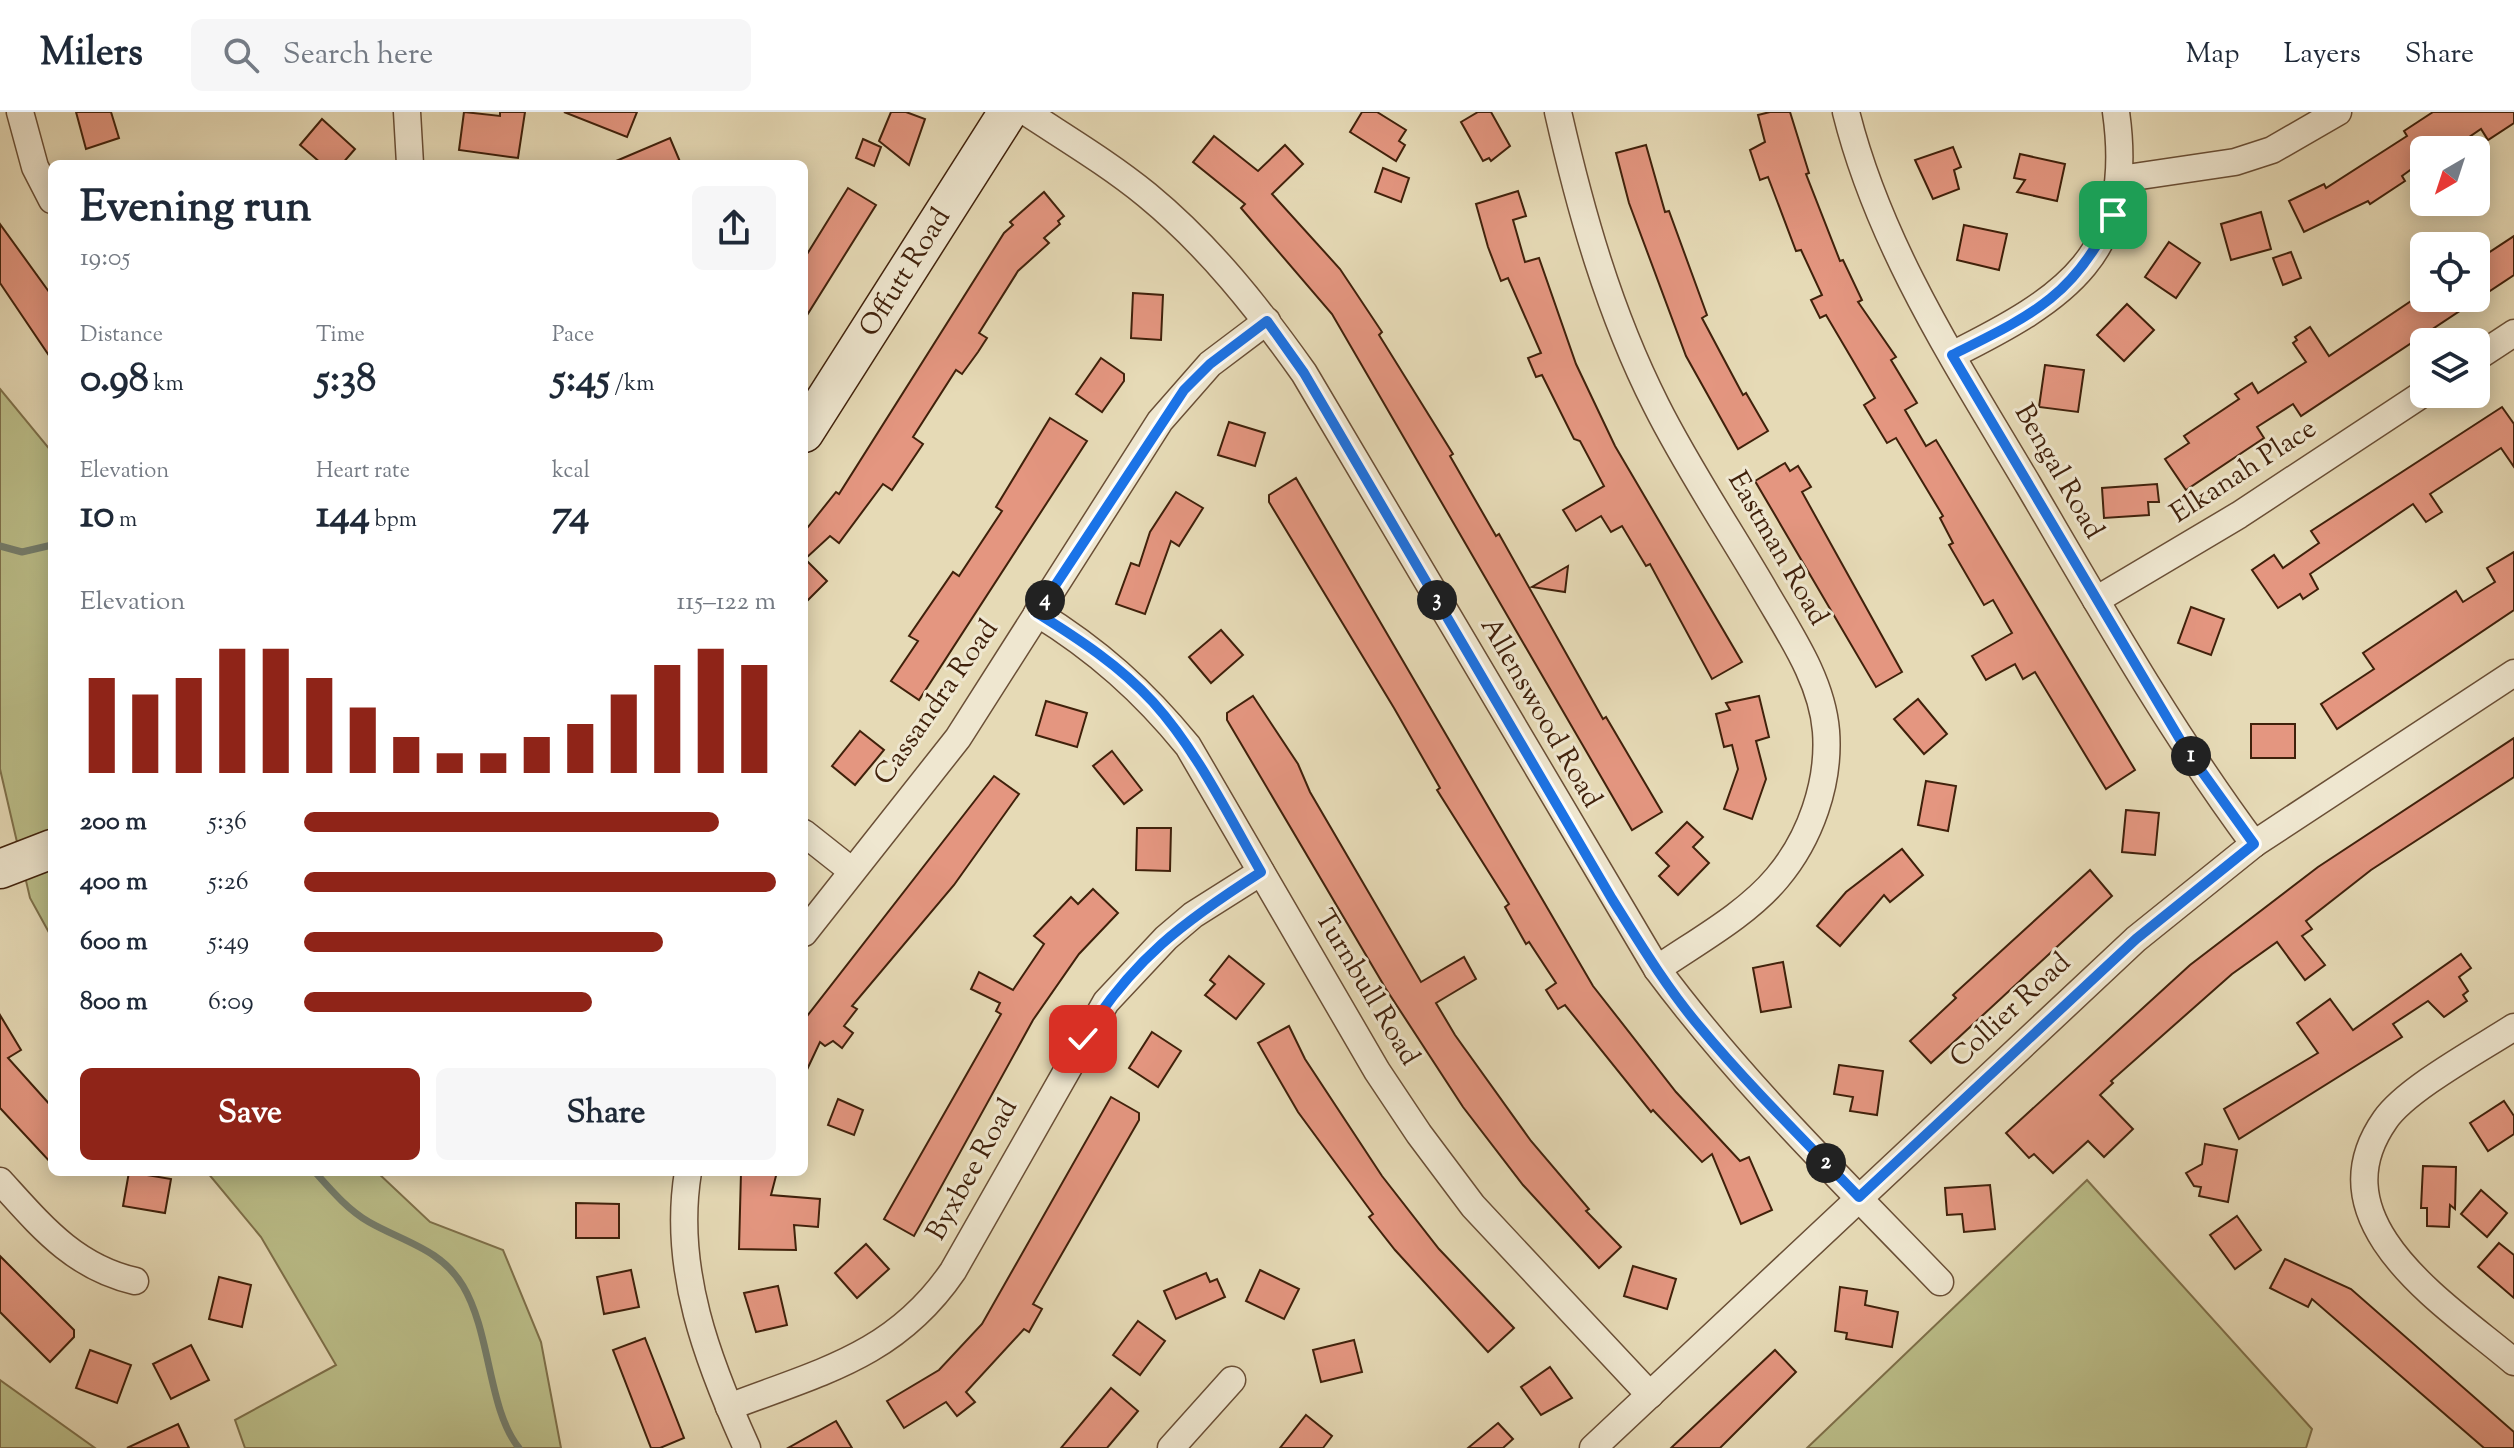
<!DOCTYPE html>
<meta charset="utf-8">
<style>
:root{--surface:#fff;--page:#f6f6f7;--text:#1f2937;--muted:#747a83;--line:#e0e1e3;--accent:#8f2418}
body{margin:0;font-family:"Sorts Mill Goudy",serif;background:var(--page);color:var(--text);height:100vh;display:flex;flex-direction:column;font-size:30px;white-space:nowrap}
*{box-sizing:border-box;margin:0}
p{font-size:26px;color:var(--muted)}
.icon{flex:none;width:44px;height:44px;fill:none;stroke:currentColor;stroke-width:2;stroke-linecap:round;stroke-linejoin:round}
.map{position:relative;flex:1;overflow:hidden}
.sheet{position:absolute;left:48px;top:48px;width:760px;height:1016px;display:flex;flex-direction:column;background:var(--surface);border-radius:12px;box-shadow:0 4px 20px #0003}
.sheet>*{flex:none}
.needle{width:52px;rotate:219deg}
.buttons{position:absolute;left:2410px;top:24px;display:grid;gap:16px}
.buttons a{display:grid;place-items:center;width:80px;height:80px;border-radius:12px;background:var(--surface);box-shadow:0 4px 20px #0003;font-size:40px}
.pin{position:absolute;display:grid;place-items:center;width:68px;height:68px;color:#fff;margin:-34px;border-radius:16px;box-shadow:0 4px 12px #0006}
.km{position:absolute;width:40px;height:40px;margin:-20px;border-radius:50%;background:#222;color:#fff;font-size:22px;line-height:40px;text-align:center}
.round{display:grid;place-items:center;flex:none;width:84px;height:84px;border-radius:12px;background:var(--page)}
.head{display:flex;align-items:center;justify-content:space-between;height:136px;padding:0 32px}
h1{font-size:44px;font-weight:700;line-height:60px}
.figures{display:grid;grid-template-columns:repeat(3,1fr);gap:12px;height:136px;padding:8px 32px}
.figures div{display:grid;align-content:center}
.figures b{font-size:40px;font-weight:700}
.figures small{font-size:22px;font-weight:400}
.figures p{font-size:22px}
.chart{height:224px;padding:16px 32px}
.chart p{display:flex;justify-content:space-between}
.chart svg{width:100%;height:144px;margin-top:8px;stroke:var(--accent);stroke-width:6}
.primary-button{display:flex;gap:16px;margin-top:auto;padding:16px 32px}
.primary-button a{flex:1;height:92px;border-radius:12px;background:var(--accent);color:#fff;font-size:32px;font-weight:700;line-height:92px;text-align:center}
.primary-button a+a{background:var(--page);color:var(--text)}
ul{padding:0 32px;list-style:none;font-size:26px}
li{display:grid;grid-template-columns:128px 96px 1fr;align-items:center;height:60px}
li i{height:20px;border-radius:10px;background:var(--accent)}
header{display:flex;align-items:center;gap:48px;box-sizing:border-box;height:112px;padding:0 40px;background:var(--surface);border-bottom:2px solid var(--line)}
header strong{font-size:38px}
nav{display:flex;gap:44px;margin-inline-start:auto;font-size:28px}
.search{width:560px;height:72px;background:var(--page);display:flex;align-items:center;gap:20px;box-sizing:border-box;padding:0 28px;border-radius:12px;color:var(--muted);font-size:30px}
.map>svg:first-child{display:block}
.green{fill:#bbbe89;stroke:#7e704a;stroke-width:2}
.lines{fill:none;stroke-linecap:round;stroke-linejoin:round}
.stream{stroke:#747d6c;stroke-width:7}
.building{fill:#e49680;stroke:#40210b;stroke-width:2}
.street-casing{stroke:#6a4f36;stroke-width:29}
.secondary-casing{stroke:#40210b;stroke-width:41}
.street{stroke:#efe7d0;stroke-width:26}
.secondary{stroke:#efe7d0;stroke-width:38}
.route-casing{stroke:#fff;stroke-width:16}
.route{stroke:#1a73e8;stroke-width:10}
.labels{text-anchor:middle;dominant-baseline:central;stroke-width:6;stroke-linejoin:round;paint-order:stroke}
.street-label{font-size:28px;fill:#40210b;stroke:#efe7d0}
</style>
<header>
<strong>Milers</strong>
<div class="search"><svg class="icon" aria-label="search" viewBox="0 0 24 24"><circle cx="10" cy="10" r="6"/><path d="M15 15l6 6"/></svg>Search here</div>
<nav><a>Map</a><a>Layers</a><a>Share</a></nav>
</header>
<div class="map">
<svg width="2514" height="1336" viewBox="0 0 2514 1336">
<rect width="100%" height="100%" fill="#e6dab6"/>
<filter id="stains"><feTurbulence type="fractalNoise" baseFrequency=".0025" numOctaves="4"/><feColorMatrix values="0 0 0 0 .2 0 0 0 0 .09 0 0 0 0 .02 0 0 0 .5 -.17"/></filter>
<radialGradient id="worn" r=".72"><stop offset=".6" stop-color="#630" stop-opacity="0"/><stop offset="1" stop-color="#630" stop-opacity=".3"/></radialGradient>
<g class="green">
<polygon points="0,277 52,340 52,826 30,786 0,657"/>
<polygon points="207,1060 377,1060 430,1110 503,1138 541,1230 561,1336 245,1336 235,1308 336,1253 261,1125"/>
<polygon points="2087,1068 2312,1317 2306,1336 1807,1336"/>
<polygon points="0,1268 95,1336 0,1336"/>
</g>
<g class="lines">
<g class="stream">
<polyline points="0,434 22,440 52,433"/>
<path d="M315,1060C331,1078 348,1098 369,1110C404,1130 441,1137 463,1174C491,1221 488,1298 519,1336"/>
</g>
</g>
<g class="building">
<polygon points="76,0 111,0 119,26 86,37"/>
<polygon points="464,0 500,4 500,0 525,0 518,46 459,38"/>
<polygon points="564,0 637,0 627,25"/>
<polygon points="891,0 906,0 925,7 909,53 879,29"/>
<polygon points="1362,0 1377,0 1406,18 1399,29 1405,33 1396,49 1350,20"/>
<polygon points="1478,0 1491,0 1510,34 1491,49 1489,46 1483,49 1461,10"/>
<polygon points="1770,0 1790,0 1809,61 1806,62 1840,149 1843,148 1862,188 1858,190 1896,245 1891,248 1917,291 1905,298 1926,334 1936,328 2135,658 2106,677 2035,560 2023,567 2015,552 1986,568 1972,544 2012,521 1993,488 1984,493 1949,433 1953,431 1940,406 1943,404 1896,326 1887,331 1864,293 1875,286 1826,203 1820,206 1811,188 1822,183 1801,138 1796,139 1768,65 1760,68 1750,38 1765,30 1758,3"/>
<polygon points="2433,0 2514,0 2514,11 2488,28 2481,17 2450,38 2424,38 2424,48 2402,64 2405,69 2370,92 2368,89 2304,120 2289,89 2324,72 2326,76 2407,24 2404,19"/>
<polygon points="322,7 355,37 342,52 322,52 300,33"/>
<polygon points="1214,24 1258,59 1285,33 1303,52 1272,82 1340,157 1382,220 1379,223 1453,342 1450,344 1496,424 1499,422 1603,607 1606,605 1662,700 1632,718 1332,202 1241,96 1245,92 1193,50"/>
<polygon points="670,26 681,52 609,52"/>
<polygon points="863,27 881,35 874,54 856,46"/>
<polygon points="1646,33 1665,100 1669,99 1707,203 1702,206 1743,283 1746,281 1768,319 1738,337 1686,244 1629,91 1616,41"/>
<polygon points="1953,35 1961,55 1954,58 1959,77 1933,87 1915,48"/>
<polygon points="2020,42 2065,52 2057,89 2017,80 2025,68 2014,66"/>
<polygon points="1383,56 1409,66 1401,90 1375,80"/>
<polygon points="848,76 876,93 804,208 804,147"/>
<polygon points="1518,79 1526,104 1513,108 1525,150 1539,146 1576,252 1615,334 1742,550 1712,567 1650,452 1646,454 1622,414 1611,420 1601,404 1576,419 1563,398 1604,374 1580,329 1574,327 1542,263 1536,265 1528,246 1541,241 1508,166 1501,169 1488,135 1476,92"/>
<polygon points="1044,80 1064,104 1058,109 1060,112 1044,126 1049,131 1018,159 979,221 987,226 978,240 962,262 956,258 913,325 923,332 892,378 883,372 839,431 830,424 805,447 827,469 804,492 804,420 836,380 839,382 1004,121 1013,113 1010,110"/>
<polygon points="2261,100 2271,137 2231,148 2221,112"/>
<polygon points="0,112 52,184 52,248 0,171"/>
<polygon points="1964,113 2007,122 1999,158 1957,148"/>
<polygon points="2514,124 2514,163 2301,304 2293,292 2257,315 2264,326 2186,378 2165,347 2189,331 2184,324 2239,287 2235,282 2252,271 2258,281 2306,250 2293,231 2297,228 2295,225 2310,215 2329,244 2420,183 2476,186 2476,149"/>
<polygon points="2169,130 2200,151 2176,186 2145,165"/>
<polygon points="2291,140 2301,166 2283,173 2273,146"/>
<polygon points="1133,181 1163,183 1161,228 1131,226"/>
<polygon points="2127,192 2154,218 2124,249 2097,223"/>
<polygon points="1101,246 1124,262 1124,269 1102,300 1076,282"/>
<polygon points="2045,253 2084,258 2078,300 2039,295"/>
<polygon points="2502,295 2514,312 2514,355 2501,336 2430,382 2442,400 2426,410 2413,392 2310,462 2318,477 2303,487 2300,482 2278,496 2252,458 2274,443 2283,456 2319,431 2311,419"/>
<polygon points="1050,306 1087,329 919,588 891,569 918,529 909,524 953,460 959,464 1002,399 996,395"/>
<polygon points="1229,310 1265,321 1255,354 1218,343"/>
<polygon points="1785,351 1790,359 1798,354 1811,375 1802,380 1902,560 1876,575 1755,369"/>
<polygon points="1296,366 1593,874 1676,980 1740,1049 1749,1045 1772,1098 1741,1112 1712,1042 1702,1050 1653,998 1651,1000 1565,893 1558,897 1546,878 1556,871 1529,830 1526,832 1505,795 1509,792 1437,678 1440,676 1394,596 1269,390 1269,383"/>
<polygon points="2157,372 2159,390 2148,390 2149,403 2104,406 2102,376"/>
<polygon points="1176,380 1203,396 1179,434 1171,429 1145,502 1116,492 1131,451 1139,454 1150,420"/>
<polygon points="2514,440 2514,498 2337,617 2321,592 2374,557 2363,541 2456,479 2463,490 2495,470 2487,456"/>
<polygon points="1568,454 1565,480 1532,475"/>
<polygon points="2191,495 2224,507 2211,543 2178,531"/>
<polygon points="1221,518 1243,543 1211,571 1189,545"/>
<polygon points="1253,584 1298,652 1310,680 1421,870 1464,845 1476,867 1436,891 1455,923 1531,1029 1589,1097 1586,1099 1621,1135 1599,1156 1523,1073 1463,995 1386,877 1227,608 1227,601"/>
<polygon points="1759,584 1769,625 1756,629 1766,667 1752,707 1724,697 1738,657 1732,633 1724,635 1716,602 1730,598 1726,591"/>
<polygon points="1918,587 1947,622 1924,642 1894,607"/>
<polygon points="1046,589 1087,601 1077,635 1036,623"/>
<rect x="2251" y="612" width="44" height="34"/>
<polygon points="860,619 884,638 855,673 832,654"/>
<polygon points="2514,626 2514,665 2371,758 2306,809 2312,817 2302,824 2325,853 2305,868 2277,830 2232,862 2111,969 2113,971 2100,983 2133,1017 2104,1045 2088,1029 2053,1061 2034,1042 2029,1046 2006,1021 2190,853 2318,755"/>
<polygon points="1112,639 1142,678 1124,692 1093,654"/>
<polygon points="994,664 1019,682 954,773 852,894 857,897 844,914 853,921 842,936 833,929 825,934 820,930 804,964 804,908"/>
<polygon points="1926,669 1956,674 1948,719 1918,713"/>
<polygon points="2126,698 2159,701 2155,743 2122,740"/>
<polygon points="1687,710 1703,725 1693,735 1709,751 1678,783 1659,764 1669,754 1656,741"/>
<polygon points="1137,716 1171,716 1170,759 1136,758"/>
<polygon points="1902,737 1923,763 1890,790 1884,783 1840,834 1817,814 1846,780"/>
<polygon points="2090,758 2112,784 1931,951 1910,929 1956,886 1953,883"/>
<polygon points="1093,777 1118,801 1079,842 1033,908 914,1124 884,1107 1001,902 996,899 1000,891 971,877 979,860 1013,878 1044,832 1034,824 1071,785 1078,792"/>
<polygon points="2461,842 2471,856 2459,865 2468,879 2463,883 2467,889 2444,905 2428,889 2393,912 2402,925 2239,1027 2224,997 2318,941 2297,911 2330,887 2353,918"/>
<polygon points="1229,844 1264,872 1236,907 1205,883 1215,872 1210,868"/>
<polygon points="1783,850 1791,895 1761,900 1753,856"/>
<polygon points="0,903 21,938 8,946 52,995 52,1052 0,996"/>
<polygon points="1289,914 1305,947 1382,1064 1439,1137 1514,1216 1488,1240 1395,1138 1369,1105 1373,1102 1298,1000 1258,931"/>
<polygon points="1152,920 1181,939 1158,975 1129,956"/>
<polygon points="1839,953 1883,959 1877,1003 1850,999 1853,985 1834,982"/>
<polygon points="1111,985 1139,1001 1139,1008 1033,1192 1042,1197 1029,1220 1024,1217 966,1280 975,1290 957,1304 946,1290 904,1316 887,1289 939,1258 982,1212"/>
<polygon points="838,987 863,998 854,1023 828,1013"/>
<polygon points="2504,989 2514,1004 2514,1022 2488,1039 2470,1011"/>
<polygon points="2205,1032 2237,1038 2228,1090 2199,1084 2201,1075 2194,1074 2186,1061 2202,1052"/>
<polygon points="2423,1054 2456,1055 2455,1097 2450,1093 2449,1115 2427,1114 2427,1096 2421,1096"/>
<polygon points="129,1060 171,1067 165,1101 123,1094"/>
<polygon points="741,1060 777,1060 771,1083 820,1087 818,1115 794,1113 796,1138 739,1137"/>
<polygon points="1990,1073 1995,1117 1964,1120 1962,1102 1947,1103 1945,1076"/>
<polygon points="2481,1078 2507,1101 2487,1125 2461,1102"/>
<polygon points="576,1091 619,1092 619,1126 576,1126"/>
<polygon points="2237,1104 2261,1138 2235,1157 2210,1123"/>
<polygon points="2499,1131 2514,1143 2514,1186 2478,1155"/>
<polygon points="866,1132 889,1157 857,1186 835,1161"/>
<polygon points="0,1144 74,1218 74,1225 50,1250 0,1200"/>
<polygon points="2285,1147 2351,1177 2514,1320 2514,1336 2484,1336 2312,1187 2308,1195 2270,1176"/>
<polygon points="1633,1154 1676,1167 1667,1197 1624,1184"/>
<polygon points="631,1158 639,1195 604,1202 597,1165"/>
<polygon points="1260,1158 1299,1177 1284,1207 1246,1189"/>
<polygon points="1206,1161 1210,1170 1217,1167 1225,1185 1176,1207 1164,1179"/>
<polygon points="219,1165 251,1173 242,1215 209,1207"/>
<polygon points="778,1174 787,1213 756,1220 744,1181"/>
<polygon points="1840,1175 1867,1179 1865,1193 1898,1200 1892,1235 1846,1227 1847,1221 1835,1219"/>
<polygon points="1138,1209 1165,1229 1140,1263 1113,1243"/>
<polygon points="645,1226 684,1326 660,1336 651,1336 613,1238"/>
<polygon points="1354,1228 1362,1260 1321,1270 1313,1238"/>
<polygon points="191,1233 209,1268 171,1287 153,1252"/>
<polygon points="90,1238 131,1253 117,1291 76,1276"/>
<polygon points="1775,1238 1796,1260 1720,1336 1671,1336"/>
<polygon points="1550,1255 1572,1286 1541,1303 1521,1275"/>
<polygon points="1111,1276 1138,1299 1107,1336 1061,1336"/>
<polygon points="1306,1303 1332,1324 1323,1336 1280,1336"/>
<polygon points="836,1309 852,1336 788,1336"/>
<polygon points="1498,1311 1513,1327 1503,1336 1468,1336"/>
<polygon points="178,1312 189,1336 127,1336"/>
</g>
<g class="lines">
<defs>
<g id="street">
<polyline points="20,0 35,55 52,88"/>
<polyline points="407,0 410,52"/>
<path d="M1026,0C1067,27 1109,52 1147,83C1209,134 1258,196 1304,261L1657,857C1741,970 1843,1069 1940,1170"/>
<path d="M1558,0C1581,101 1609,200 1656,293C1688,357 1730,419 1766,481C1791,524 1822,569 1826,619C1830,671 1810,727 1777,766C1746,803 1696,830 1657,857"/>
<path d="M1846,0C1880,136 1958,254 2029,374C2100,495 2170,619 2254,732"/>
<polyline points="2120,67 2235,50 2272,38 2338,0"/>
<path d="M1952,243C2066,186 2136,142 2116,0"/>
<polyline points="2476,246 2514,221"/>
<polyline points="2096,488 2239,403 2424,281"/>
<path d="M1037,501C1097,538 1143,579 1188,634L1377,959L1419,1022L1473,1094L1650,1283"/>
<polyline points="804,721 852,759"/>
<polyline points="804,821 958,626 1160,309 1210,252 1267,209"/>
<path d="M2514,915C2480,937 2406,977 2385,1008C2313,1111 2447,1193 2514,1250"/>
<path d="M688,1060C672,1157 708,1250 747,1336"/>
<path d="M0,1069C41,1114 74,1155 135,1169"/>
<path d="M729,1295C820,1260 895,1244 953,1159L1106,890L1166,826L1193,803L1261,760"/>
<polyline points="1171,1336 1232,1268"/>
<polyline points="1593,1336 2136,827 2254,732 2514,561"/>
</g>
<g id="secondary">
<polyline points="804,321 1008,0"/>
<polyline points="0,757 52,737"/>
</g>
</defs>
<use href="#street" class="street-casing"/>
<use href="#secondary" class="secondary-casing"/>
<use href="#street" class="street"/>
<use href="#secondary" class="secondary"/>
</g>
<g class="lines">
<defs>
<path id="route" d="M1083,927C1133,847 1183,810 1261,760C1228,703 1198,640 1153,590C1120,554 1079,527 1037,501L1184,278L1210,252L1267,209L1304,261L1612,787C1639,830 1666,875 1699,914C1749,974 1805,1029 1859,1085L2136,827L2254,732L2185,636L1952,243C2030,204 2074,185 2113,103"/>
</defs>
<use href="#route" class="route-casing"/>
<use href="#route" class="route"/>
</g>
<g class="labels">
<g class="street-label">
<text transform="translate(906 161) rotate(-58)">Offutt Road</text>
<text transform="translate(2058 360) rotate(60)">Bengal Road</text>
<text transform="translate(2244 360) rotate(-33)">Elkanah Place</text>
<text transform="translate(1777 437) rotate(60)">Eastman Road</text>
<text transform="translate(937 591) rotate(-55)">Cassandra Road</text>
<text transform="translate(1540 601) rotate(60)">Allenswood Road</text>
<text transform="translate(1366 876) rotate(59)">Turnbull Road</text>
<text transform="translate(2011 899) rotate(-43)">Collier Road</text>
<text transform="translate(973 1058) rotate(-61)">Byxbee Road</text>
</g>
</g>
<rect width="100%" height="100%" filter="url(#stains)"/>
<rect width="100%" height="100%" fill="url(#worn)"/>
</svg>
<div class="buttons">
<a><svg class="needle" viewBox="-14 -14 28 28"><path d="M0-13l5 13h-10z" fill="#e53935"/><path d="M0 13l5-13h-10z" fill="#747a83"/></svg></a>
<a><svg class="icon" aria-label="locate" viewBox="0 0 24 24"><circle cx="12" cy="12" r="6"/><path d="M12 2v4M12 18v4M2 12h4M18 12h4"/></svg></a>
<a><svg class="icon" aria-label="layers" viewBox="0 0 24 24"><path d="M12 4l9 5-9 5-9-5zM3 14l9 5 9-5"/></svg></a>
</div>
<div class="pin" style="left:2113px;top:103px;background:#1e9e55"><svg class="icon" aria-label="arrive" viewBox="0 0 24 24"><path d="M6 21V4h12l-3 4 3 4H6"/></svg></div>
<div class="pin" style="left:1083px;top:927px;background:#d93025"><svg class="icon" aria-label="check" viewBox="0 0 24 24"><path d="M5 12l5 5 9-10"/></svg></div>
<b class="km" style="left:2191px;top:644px">1</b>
<b class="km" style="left:1826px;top:1051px">2</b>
<b class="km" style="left:1437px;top:488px">3</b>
<b class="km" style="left:1045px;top:488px">4</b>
<section class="sheet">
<div class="head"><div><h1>Evening run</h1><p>19:05</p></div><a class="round"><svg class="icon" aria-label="share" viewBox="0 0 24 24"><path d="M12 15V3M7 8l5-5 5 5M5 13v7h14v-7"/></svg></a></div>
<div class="figures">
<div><p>Distance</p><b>0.98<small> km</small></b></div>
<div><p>Time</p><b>5:38</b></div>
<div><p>Pace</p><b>5:45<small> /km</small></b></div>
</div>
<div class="figures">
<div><p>Elevation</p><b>10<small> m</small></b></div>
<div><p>Heart rate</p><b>144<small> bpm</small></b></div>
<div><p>kcal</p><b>74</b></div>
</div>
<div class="chart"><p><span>Elevation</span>115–122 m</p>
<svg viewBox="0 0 160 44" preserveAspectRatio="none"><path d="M5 44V15M15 44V20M25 44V15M35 44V6M45 44V6M55 44V15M65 44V24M75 44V33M85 44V38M95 44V38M105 44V33M115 44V29M125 44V20M135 44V11M145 44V6M155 44V11"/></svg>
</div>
<ul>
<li><b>200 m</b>5:36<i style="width:88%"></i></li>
<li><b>400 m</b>5:26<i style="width:100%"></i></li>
<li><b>600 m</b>5:49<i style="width:76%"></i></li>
<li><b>800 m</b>6:09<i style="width:61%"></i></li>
</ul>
<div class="primary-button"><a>Save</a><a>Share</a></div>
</section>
</div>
